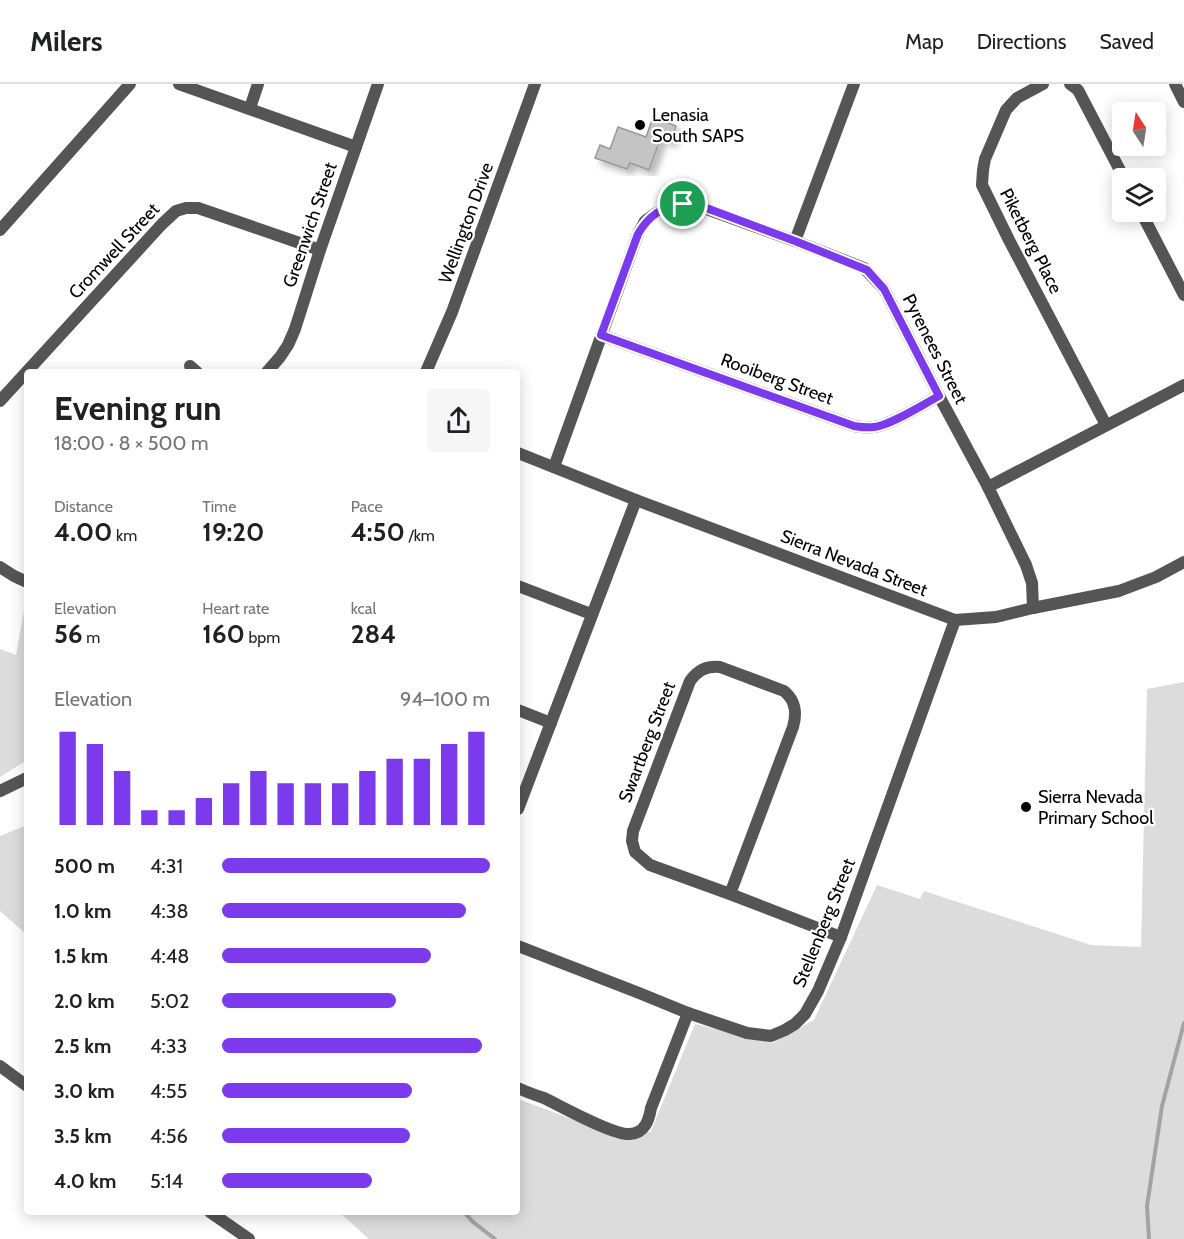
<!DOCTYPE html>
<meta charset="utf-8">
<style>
:root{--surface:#fff;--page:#f6f6f6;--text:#202124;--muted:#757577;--line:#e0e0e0;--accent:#7c3aed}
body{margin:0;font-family:Cabin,sans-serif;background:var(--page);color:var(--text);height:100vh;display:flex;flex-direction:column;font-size:22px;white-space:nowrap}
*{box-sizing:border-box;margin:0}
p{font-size:20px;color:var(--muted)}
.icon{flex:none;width:33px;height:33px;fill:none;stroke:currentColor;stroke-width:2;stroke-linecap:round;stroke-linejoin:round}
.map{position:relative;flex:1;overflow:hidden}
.panel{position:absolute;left:24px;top:285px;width:496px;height:846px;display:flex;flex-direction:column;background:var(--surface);border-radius:6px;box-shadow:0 3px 15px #0003}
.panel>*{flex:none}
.needle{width:39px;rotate:348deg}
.fabs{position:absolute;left:1112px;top:18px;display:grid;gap:12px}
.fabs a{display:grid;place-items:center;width:54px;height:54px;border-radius:6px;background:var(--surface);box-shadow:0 3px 15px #0003;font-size:30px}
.pin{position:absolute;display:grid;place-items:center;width:51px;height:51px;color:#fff;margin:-26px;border:3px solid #fff;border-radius:50%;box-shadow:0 2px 6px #0007}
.round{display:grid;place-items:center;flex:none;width:63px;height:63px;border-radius:6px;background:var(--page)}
.head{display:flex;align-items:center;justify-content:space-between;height:102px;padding:0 30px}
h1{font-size:33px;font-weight:700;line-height:45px}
.metrics{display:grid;grid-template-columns:repeat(3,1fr);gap:9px;height:102px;padding:6px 30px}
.metrics div{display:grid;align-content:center}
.metrics b{font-size:26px;font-weight:700}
.metrics small{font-size:16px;font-weight:400}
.metrics p{font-size:16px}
.chart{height:168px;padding:12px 30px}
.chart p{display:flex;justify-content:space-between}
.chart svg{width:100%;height:108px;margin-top:6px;stroke:var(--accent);stroke-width:6}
ul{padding:0 30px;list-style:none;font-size:20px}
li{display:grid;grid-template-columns:96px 72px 1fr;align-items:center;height:45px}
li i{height:15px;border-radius:8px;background:var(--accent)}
header{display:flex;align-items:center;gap:36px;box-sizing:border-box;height:84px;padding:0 30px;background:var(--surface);border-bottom:2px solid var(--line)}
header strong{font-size:28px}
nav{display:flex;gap:33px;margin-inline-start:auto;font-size:21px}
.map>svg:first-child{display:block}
.green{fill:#dcdcdc}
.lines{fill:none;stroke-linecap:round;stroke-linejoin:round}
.stream{stroke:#a3a3a3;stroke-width:4}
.building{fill:#c4c4c4;stroke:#999;stroke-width:1.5;filter:url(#shadow)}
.minor{stroke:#555;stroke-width:12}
.tertiary{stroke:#555;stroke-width:12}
.route-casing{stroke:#fff;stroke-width:12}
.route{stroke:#7c3aed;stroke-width:8}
.poi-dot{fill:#000;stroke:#fff;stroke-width:2}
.labels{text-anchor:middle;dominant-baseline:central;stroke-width:4.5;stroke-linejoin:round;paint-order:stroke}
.poi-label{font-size:18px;fill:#000;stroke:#fff;text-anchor:start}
.street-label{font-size:18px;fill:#000;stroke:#fff}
</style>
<header>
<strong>Milers</strong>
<nav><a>Map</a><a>Directions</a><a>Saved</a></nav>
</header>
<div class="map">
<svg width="1184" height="1155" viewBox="0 0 1184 1155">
<defs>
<filter id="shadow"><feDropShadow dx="5.5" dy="5.5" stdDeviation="3" flood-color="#0004"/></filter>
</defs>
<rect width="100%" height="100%" fill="#fff"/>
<g class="green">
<polygon points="27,510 27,676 0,693 0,565 16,571"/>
<polygon points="1184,598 1184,1155 369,1155 339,1128 518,1128 518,1015 628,1056 651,1047 695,940 773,959 814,936 877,801 920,815 924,807 1091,861 1141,863 1147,605"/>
<polygon points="27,741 27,851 0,827 0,752"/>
</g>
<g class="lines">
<g class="stream">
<polyline points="464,1128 473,1138 495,1155"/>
<polyline points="1149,1155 1147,1122 1162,1022 1184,939"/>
</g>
</g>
<polygon class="building" points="653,33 676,42 671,57 661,53 649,86 630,79 627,85 595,74 600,61 610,65 618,43 646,53"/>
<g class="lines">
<g class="minor">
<polyline points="179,0 356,63"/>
<polyline points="1043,0 1017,14 1006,26 985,75 983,86 982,101 1009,156 1106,341"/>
<polyline points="1070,0 1078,6 1124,94"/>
<polyline points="250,24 258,0"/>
<polyline points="1141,128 1184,211"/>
<polyline points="0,146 130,0"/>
<polyline points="795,157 854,0"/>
<path d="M601,251L854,342C861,343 867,344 874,343C891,341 922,321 939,312"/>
<polyline points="190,282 197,288"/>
<polyline points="267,288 280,273 288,261 295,245 320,166 378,0"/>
<polyline points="0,317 162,140 176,127 186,124 198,124 320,166"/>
<polyline points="518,369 636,416 955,536 996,533 1033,524 1119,507 1156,493 1184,478"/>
<polyline points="554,383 638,150 645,137 656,129 674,122 693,120 795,157 864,184 884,205 939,312 988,403 1026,481 1032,499 1033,524"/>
<polyline points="988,403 1184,301"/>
<polyline points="0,483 14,492 27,498"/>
<polyline points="518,502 591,530"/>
<polyline points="518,626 551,639"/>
<polyline points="518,725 636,416"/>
<path d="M730,810L793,643C797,629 796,617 784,607L720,583C706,582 698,586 690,597L633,747L632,757L635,768L650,781L730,810L841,853"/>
<polyline points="518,862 639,909 688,929 747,949 771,952 785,946 795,940 805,930 818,907 841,853 955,536"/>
<polyline points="0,982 27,1002"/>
<path d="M518,1004C526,1008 535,1011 544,1014C561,1022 614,1052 630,1050C645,1049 649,1036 651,1024L688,929"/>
<polyline points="210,1128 249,1155"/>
</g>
<g class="tertiary">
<polyline points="1175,0 1184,18"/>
<polyline points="426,288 452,228 535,0"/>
<polyline points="0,707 27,694"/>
</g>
</g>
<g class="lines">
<defs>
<path id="route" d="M683,120H693L709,125L795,157L867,186L884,205L939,312C922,321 891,341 874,343C867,344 861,343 854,342L601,251L638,150C649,131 662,123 683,120Z"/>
</defs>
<use href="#route" class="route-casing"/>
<use href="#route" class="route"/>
</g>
<g class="poi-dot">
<circle cx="640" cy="41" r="6"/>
<circle cx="1026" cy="723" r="6"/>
</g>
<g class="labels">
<g class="poi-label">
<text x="652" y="31">Lenasia<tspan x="652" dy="21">South SAPS</tspan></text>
<text x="1038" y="713">Sierra Nevada<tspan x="1038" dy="21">Primary School</tspan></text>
</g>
<g class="street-label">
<text transform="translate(466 139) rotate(-70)">Wellington Drive</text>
<text transform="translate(310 141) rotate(-71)">Greenwich Street</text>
<text transform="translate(1031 157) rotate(63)">Piketberg Place</text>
<text transform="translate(114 167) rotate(-47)">Cromwell Street</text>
<text transform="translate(935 265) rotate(63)">Pyrenees Street</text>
<text transform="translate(777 295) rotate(20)">Rooiberg Street</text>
<text transform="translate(854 479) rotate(21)">Sierra Nevada Street</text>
<text transform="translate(647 658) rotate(-69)">Swartberg Street</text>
<text transform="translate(824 839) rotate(-68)">Stellenberg Street</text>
</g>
</g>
</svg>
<div class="fabs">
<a><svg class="needle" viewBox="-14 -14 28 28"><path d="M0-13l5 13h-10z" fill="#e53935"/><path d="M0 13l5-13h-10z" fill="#757577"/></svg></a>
<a><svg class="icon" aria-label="layers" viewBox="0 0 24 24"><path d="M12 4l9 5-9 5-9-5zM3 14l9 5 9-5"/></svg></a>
</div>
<div class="pin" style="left:683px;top:120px;background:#1e9e55"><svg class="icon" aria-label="arrive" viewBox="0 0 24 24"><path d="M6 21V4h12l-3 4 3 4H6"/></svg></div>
<section class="panel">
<div class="head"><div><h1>Evening run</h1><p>18:00 · 8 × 500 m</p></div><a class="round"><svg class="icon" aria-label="share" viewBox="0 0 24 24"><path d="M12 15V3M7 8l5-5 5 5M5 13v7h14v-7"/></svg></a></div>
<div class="metrics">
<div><p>Distance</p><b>4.00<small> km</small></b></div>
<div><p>Time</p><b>19:20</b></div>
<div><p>Pace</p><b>4:50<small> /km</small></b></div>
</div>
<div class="metrics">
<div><p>Elevation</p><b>56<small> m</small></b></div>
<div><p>Heart rate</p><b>160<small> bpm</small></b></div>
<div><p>kcal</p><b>284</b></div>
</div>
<div class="chart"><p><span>Elevation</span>94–100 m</p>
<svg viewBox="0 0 160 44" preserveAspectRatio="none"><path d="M5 44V6M15 44V11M25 44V22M35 44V38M45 44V38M55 44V33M65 44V27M75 44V22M85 44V27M95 44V27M105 44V27M115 44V22M125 44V17M135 44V17M145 44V11M155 44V6"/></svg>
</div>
<ul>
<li><b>500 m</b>4:31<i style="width:100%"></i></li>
<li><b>1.0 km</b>4:38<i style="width:91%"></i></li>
<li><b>1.5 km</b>4:48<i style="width:78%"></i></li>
<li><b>2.0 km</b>5:02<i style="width:65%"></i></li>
<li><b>2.5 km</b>4:33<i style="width:97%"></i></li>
<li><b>3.0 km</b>4:55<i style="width:71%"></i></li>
<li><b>3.5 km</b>4:56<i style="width:70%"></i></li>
<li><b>4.0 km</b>5:14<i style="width:56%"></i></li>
</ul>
</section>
</div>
